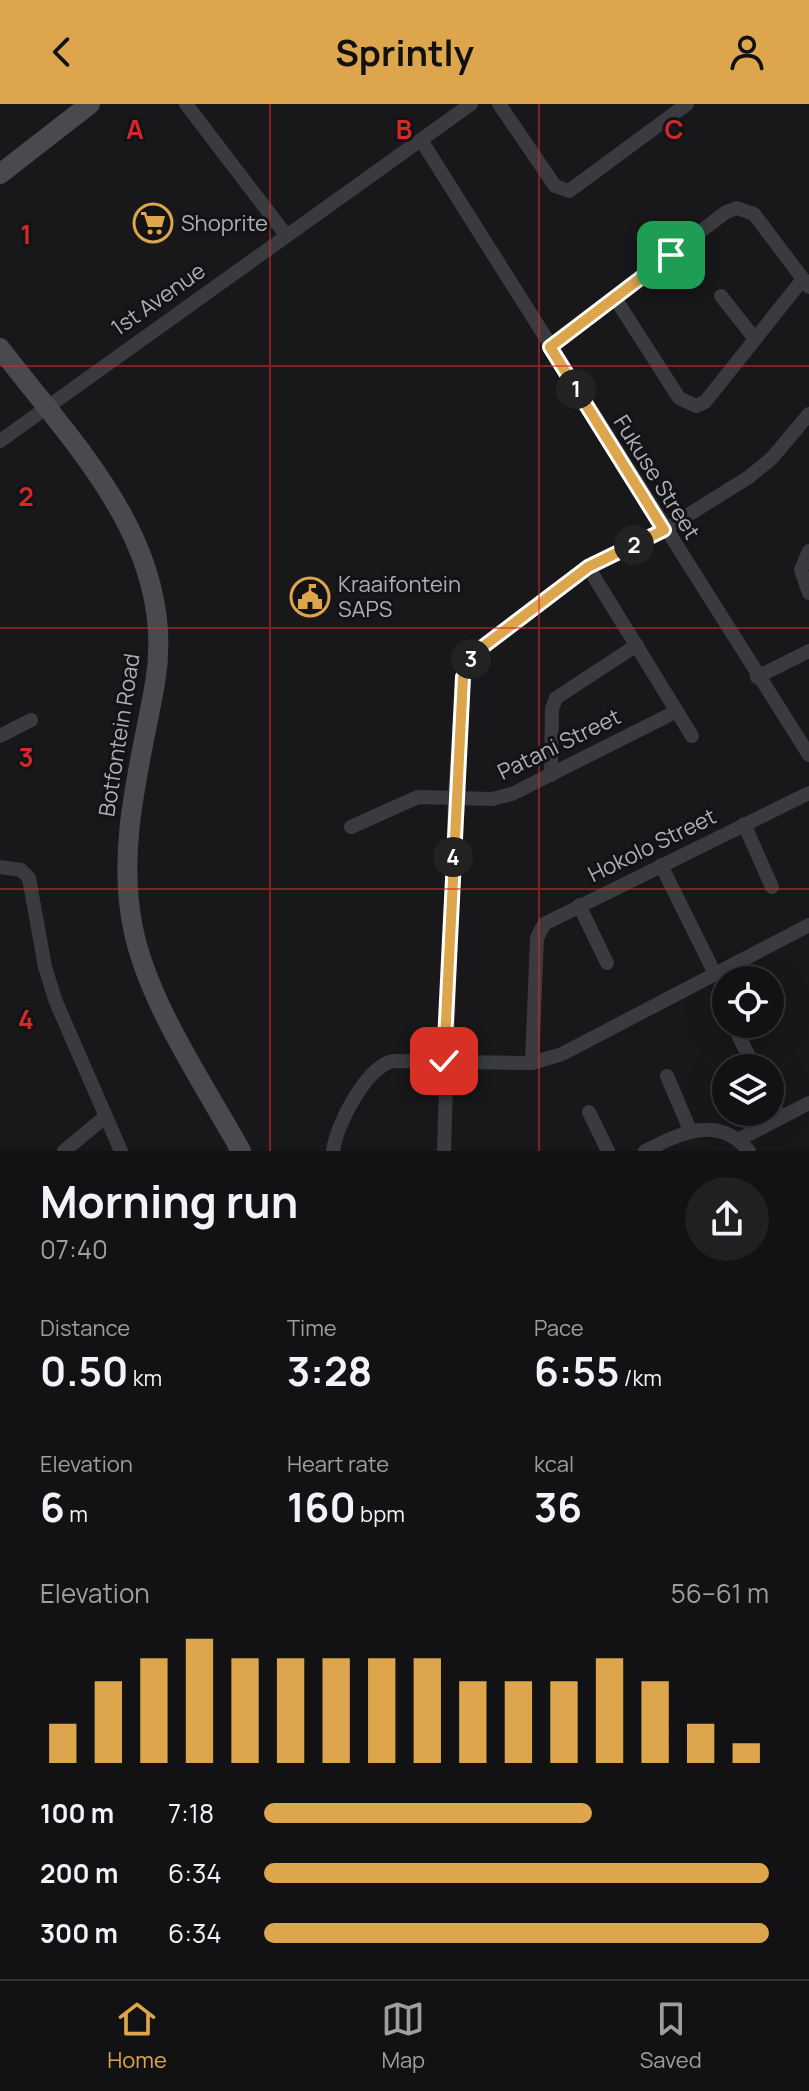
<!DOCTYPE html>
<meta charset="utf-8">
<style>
:root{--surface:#121214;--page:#1f2022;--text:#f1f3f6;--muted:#9c9ea0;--line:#313234;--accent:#dda64d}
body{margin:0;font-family:Manrope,sans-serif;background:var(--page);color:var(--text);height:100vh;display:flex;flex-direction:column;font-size:30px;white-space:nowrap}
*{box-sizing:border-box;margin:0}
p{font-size:26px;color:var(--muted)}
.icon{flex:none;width:44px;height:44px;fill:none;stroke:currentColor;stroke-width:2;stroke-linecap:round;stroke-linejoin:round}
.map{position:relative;height:1047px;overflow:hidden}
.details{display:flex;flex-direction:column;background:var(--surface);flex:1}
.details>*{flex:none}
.buttons{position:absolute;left:712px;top:862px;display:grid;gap:16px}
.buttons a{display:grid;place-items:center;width:72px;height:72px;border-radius:50%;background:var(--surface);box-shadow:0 8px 32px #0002,0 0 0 2px var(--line);font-size:40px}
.pin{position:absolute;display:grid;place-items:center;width:68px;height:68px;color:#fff;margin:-34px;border-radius:16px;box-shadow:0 4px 12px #0006}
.km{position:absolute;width:40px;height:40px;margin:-20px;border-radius:50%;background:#222;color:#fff;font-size:22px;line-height:40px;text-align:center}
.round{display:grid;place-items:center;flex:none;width:84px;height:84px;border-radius:42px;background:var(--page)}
.overview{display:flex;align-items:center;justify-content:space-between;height:136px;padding:0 40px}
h1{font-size:44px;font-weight:700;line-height:60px}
.stats{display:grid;grid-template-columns:repeat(3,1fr);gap:12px;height:136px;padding:8px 40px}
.stats div{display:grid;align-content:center}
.stats b{font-size:40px;font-weight:700}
.stats small{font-size:22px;font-weight:400}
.stats p{font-size:22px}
.chart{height:224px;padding:16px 40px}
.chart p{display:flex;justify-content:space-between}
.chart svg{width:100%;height:144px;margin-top:8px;stroke:var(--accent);stroke-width:6}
ul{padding:0 40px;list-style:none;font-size:26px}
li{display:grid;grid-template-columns:128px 96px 1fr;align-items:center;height:60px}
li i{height:20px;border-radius:10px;background:var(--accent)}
header{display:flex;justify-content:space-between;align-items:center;height:104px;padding:0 40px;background:var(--accent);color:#111;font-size:36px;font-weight:700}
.tabs{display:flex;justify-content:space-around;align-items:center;height:112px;border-top:2px solid var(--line);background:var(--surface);font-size:22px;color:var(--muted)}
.tabs a{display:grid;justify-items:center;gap:4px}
.tabs .selected{color:var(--accent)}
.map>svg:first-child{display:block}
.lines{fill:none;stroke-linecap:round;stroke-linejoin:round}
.minor{stroke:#3a3b3f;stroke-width:14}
.secondary{stroke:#484a4e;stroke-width:20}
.route-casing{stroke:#fff;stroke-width:16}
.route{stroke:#dda64d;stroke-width:10}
.grid{fill:none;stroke:#d62828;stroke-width:2;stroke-opacity:0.55}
.labels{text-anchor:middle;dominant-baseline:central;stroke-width:6;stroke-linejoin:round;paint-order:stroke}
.poi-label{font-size:22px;fill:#acb0b8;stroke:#131315;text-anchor:start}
.street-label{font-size:22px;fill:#acb0b8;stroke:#131315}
.grid-label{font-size:26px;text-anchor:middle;font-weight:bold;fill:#d62828;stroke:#131315;stroke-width:6;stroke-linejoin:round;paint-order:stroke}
</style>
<header><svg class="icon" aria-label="back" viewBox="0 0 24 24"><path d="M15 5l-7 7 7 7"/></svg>Sprintly<svg class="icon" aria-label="person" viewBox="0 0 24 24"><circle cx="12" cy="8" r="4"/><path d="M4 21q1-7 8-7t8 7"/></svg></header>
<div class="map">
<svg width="809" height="1047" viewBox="0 0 809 1047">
<rect width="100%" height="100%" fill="#18181a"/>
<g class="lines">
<g class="minor">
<polyline points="186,0 286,131"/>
<polyline points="499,0 555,82 569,87 687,0"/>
<polyline points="421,36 809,651"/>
<polyline points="721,192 755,235"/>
<polyline points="615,194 679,294 696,302 705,298 803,175"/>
<polyline points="550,243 726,108 737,104 754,110 809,183"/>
<polyline points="0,337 471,0"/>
<polyline points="809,447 801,466 809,489"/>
<polyline points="588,463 692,632"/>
<polyline points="757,573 809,547"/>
<polyline points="0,632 31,616"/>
<polyline points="551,671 552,605 556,594 637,541"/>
<polyline points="744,720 772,783"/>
<polyline points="351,723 418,693 492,695 512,690 677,607"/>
<polyline points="661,761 715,870"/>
<polyline points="0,763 21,766 29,774 45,863 56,898 121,1047"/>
<polyline points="579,801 607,859"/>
<polyline points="739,933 755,964"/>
<polyline points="532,959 537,834 544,820 809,689"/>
<polyline points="667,972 690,1026"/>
<polyline points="770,993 780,1014"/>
<polyline points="589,1008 608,1047"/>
<polyline points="738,1036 809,999"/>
<polyline points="64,1047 105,1013"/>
<path d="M333,1047C336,1021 367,961 394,957L532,959L562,950L809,821"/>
<polyline points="444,1047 455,691 463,573 476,548 588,463 664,426 749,373 772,354 809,310"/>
<path d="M645,1047C681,1029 718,1010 749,1047"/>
</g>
<g class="secondary">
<polyline points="0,70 90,0"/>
<path d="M0,244C74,341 179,443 155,579C141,659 116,742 133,824C148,899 204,980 241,1047"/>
</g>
</g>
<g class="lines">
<defs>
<polyline id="route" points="444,957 463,573 476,548 588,463 664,426 550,243 671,151"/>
</defs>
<use href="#route" class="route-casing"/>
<use href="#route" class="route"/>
</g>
<path class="grid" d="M270,0V1047M539,0V1047M0,262H809M0,524H809M0,785H809"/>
<defs>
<symbol id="supermarket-ring" viewBox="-11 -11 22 22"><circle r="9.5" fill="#131315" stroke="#dda64d" stroke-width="1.5"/><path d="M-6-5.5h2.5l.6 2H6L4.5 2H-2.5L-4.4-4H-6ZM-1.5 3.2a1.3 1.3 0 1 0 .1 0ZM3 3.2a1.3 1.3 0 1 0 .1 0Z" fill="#dda64d"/></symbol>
<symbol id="civic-ring" viewBox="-11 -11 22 22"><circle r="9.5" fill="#131315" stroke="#dda64d" stroke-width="1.5"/><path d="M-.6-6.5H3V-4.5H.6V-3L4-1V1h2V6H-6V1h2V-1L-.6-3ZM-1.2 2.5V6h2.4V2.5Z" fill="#dda64d"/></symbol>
</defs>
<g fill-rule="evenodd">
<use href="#supermarket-ring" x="131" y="97" width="44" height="44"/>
<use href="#civic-ring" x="288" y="471" width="44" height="44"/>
</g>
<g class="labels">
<g class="poi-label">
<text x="181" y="119">Shoprite</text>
<text x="338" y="480">Kraaifontein<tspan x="338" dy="25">SAPS</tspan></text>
</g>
<g class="street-label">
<text transform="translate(158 195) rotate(-35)">1st Avenue</text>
<text transform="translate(657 373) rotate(58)">Fukuse Street</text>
<text transform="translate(119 631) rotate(-81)">Botfontein Road</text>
<text transform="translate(559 640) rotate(-26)">Patani Street</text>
<text transform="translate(652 741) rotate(-26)">Hokolo Street</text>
</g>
</g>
<g class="grid-label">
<text x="135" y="35">A</text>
<text x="404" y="35">B</text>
<text x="674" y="35">C</text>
<text x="26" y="140">1</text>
<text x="26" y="402">2</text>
<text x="26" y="663">3</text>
<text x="26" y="925">4</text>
</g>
</svg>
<div class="buttons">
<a><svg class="icon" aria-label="locate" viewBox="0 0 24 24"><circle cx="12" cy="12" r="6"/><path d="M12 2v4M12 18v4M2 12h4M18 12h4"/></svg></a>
<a><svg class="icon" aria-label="layers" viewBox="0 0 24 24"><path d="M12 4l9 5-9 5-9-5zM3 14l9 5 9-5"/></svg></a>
</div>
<div class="pin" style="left:671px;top:151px;background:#1e9e55"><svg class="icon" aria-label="arrive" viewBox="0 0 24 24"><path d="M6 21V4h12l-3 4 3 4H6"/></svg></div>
<div class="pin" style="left:444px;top:957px;background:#d93025"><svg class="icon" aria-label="check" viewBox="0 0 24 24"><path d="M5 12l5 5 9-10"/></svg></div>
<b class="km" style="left:576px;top:285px">1</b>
<b class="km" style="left:634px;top:441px">2</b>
<b class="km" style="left:471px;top:555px">3</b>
<b class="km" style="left:453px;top:753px">4</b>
</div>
<section class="details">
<div class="overview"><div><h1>Morning run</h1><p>07:40</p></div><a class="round"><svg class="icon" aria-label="share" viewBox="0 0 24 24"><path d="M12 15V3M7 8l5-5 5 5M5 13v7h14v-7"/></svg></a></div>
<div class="stats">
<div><p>Distance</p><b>0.50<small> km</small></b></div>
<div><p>Time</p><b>3:28</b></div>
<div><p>Pace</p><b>6:55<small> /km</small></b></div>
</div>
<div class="stats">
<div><p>Elevation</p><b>6<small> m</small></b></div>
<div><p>Heart rate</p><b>160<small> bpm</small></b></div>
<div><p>kcal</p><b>36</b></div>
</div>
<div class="chart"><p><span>Elevation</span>56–61 m</p>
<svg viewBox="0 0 160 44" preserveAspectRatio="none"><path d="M5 44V32M15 44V19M25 44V12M35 44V6M45 44V12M55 44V12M65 44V12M75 44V12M85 44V12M95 44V19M105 44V19M115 44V19M125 44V12M135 44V19M145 44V32M155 44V38"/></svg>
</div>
<ul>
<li><b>100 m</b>7:18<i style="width:65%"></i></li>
<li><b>200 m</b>6:34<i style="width:100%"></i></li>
<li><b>300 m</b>6:34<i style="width:100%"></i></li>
</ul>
</section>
<nav class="tabs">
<a class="selected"><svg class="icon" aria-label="home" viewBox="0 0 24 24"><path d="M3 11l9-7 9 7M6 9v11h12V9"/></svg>Home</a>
<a><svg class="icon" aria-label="map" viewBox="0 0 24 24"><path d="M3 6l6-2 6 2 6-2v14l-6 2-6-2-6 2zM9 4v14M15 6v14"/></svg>Map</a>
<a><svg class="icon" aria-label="saved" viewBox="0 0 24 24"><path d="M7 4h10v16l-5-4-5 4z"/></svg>Saved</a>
</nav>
